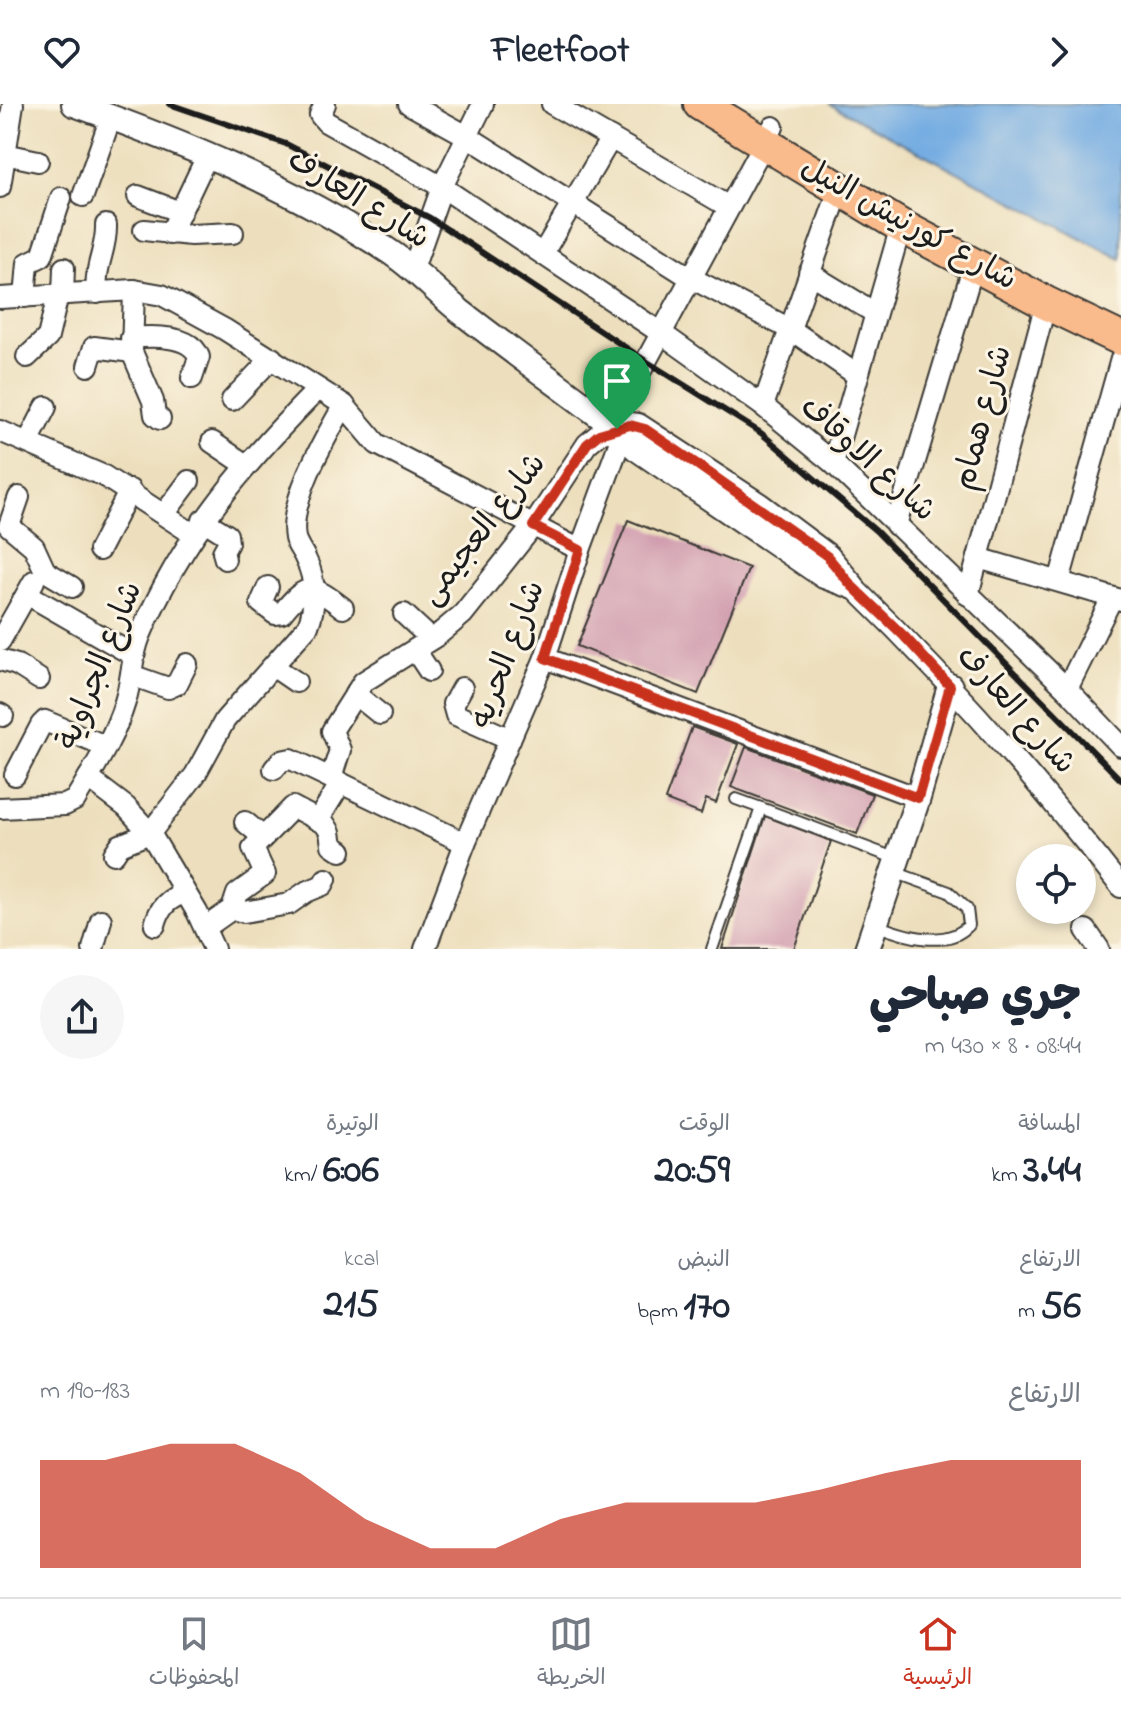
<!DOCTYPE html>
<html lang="ar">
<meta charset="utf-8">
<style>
:root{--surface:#fff;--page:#f6f6f7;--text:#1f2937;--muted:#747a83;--line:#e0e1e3;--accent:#c8321e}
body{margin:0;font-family:"Indie Flower","Playpen Sans Arabic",sans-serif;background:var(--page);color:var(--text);direction:rtl;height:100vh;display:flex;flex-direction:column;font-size:30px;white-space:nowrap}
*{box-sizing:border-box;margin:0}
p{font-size:26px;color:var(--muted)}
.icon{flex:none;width:44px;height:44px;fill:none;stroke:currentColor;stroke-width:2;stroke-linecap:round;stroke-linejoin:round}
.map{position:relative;height:845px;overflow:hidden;direction:ltr}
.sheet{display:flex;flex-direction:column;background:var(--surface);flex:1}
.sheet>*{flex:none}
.fabs{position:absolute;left:1016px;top:740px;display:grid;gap:16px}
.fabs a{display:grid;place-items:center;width:80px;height:80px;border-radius:50%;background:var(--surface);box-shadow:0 4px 12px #0003;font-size:40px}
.pin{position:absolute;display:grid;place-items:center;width:68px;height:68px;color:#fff;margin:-82px -34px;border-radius:50% 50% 50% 0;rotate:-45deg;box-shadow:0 0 8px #0007}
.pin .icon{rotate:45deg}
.round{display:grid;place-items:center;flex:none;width:84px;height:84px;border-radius:42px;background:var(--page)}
.head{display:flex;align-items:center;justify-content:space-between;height:136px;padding:0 40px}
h1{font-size:44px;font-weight:800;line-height:60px}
.metrics{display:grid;grid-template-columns:repeat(3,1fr);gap:12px;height:136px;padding:8px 40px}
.metrics div{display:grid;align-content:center}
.metrics b{font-size:40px;font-weight:800}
.metrics small{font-size:22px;font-weight:400}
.metrics p{font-size:22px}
.chart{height:224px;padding:16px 40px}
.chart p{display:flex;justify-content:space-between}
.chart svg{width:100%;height:144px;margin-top:8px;fill:var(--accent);opacity:.7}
header{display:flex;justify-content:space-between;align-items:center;height:104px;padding:0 40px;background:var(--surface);font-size:36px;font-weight:800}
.dock{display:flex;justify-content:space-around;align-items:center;height:112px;border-top:2px solid var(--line);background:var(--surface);font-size:22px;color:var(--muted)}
.dock a{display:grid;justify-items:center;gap:4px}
.dock .current{color:var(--accent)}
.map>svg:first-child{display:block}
.water{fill:#72abe2;stroke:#47647f;stroke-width:2}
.building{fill:#d09bae}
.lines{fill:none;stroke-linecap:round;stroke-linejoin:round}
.service-casing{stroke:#3b3934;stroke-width:14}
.minor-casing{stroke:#3b3934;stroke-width:24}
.tertiary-casing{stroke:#3b3934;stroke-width:28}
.primary-casing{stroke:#3b3934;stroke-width:36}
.service{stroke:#fff;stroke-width:10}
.minor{stroke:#fff;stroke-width:20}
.tertiary{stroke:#fff;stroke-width:24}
.primary{stroke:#fabb8c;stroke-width:32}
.rail{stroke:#1c1c1c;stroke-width:6}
.route-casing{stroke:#fff;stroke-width:16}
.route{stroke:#c8321e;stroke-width:10}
.labels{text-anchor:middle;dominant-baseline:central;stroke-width:6;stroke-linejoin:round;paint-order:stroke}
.street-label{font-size:32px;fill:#1c1c1c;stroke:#fcf5e5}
</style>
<header><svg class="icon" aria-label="forward" viewBox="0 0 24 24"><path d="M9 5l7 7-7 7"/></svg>Fleetfoot<svg class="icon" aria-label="heart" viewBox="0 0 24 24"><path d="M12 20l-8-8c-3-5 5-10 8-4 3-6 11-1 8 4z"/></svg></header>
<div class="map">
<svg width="1121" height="845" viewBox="0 0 1121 845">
<rect width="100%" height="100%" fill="#fcf5e5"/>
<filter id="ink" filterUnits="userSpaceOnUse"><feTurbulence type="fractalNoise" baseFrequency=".0125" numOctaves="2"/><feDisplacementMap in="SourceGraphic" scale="16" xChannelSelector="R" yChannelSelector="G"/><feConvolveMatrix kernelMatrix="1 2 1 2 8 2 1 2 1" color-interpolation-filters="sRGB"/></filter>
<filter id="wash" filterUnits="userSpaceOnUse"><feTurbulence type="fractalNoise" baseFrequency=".006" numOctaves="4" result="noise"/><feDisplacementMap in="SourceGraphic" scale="32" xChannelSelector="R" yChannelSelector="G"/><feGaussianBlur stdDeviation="1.8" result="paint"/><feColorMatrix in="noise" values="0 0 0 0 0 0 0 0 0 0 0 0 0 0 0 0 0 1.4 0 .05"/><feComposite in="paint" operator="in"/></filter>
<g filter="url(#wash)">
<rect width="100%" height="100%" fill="#eddfbd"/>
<polygon class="water" points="829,0 1121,0 1121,155"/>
<g id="blocks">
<g class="building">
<polygon points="628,416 749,464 698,590 577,542"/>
<polygon points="692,623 738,640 716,699 706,695 701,710 665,696"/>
<polygon points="746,643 872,690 857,730 731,683"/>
<polygon points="765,712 831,737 794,845 722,845"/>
</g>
</g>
</g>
<g filter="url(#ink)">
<use href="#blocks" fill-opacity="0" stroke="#3b3934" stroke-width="2"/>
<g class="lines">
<defs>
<g id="service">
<polyline points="761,704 897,755"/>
<path d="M876,821C906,833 947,845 969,821L967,805L949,788L894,768"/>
<polyline points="712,845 761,704 736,695"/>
</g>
<g id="minor">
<polyline points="325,0 320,11 326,18 442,83 661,229 763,302 833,359 1067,585 1121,642"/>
<polyline points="409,0 467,32 691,174 790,225 857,271"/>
<polyline points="552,0 729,103"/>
<polyline points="5,50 38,57"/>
<polyline points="0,83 13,0"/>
<polyline points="83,92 111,13"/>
<polyline points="138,92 180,108"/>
<polyline points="144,126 191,131 233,129"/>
<polyline points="170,130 208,50"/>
<polyline points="543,149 611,34"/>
<polyline points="413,165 442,83 483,0"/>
<polyline points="809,169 875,209"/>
<polyline points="134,186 132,248 153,297 155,311 160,315"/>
<path d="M97,189C94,161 107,146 106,121"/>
<polyline points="63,191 64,164"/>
<polyline points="25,193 28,159 42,152 61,94"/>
<polyline points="0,194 134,186 162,191 224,225 344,301 377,340 580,446"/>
<path d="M131,234C151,232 191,230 199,253L192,274"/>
<polyline points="27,253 48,233 58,191"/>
<polyline points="88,262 94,243 132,248"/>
<polyline points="232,296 272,254"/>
<polyline points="763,302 839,86"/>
<polyline points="0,327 104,372 193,430"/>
<polyline points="28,338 46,303"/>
<polyline points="212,338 246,361"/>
<polyline points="833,359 901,122"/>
<polyline points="19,393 9,422 34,443 45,467 72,483"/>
<polyline points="165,409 189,377"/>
<polyline points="203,416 227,431 228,439 223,448 225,455"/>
<polyline points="896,421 974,160"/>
<polyline points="99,446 130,386"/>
<polyline points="978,454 1121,496"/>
<polyline points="1059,477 1121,255"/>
<path d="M852,482C949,576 1038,677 1121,783"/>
<path d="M268,483L261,499L275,510L282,509C307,478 312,480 343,504"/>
<polyline points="27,490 133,551"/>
<polyline points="968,491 1046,199"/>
<polyline points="404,510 431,535"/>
<polyline points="0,537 34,477"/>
<polyline points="415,546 429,567"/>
<polyline points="545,554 918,694"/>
<polyline points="0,556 17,561 39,575"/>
<polyline points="274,563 296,578"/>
<polyline points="131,571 168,584 177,580 187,560"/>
<polyline points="462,584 453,600 456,611 510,635"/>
<polyline points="1067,585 1112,494"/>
<polyline points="355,590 380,610"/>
<polyline points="0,610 3,612"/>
<polyline points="274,665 281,657 291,655 465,739"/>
<polyline points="15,671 41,621 45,617 105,642"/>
<polyline points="88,674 126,703 150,729 197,808 214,845"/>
<polyline points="331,674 340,646 332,627 363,578 438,531 463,510 533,422 587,340 599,330 617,325"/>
<path d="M0,704L65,701L75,696C93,666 115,632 125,598C132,576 131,554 140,532C182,433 243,361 318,285"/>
<polyline points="318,716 341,679"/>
<polyline points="245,718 263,733"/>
<path d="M114,750L120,741L150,729L195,671L225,616L308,522C316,502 316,475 306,456C303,448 297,442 295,434C288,396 326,333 344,301"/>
<polyline points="232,805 244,808 289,800 306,788 323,781 326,775"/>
<path d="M155,821C159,804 168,794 185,789"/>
<polyline points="205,824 232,805 237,790 265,770 253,744 293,703 325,720 330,728 332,741 341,747"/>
<polyline points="1086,826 1099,845"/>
<polyline points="93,845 101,816"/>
<polyline points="425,845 465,739 545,554 580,446 619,340 616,318 619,307 773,23"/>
</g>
<g id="tertiary">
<path d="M74,0C184,39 289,82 387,146C415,164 436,188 461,208C513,248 565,286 617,325L636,344L824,472L852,482"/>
<polyline points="617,325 630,321 638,322 760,402 827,452 852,482"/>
<polyline points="867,845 918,694 950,582"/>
</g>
<polyline id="primary" points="700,0 901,122 1046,199 1121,235"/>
</defs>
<use href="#service" class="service-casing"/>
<use href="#minor" class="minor-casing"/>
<use href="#tertiary" class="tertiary-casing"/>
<use href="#primary" class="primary-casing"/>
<use href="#service" class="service"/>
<use href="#minor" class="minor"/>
<use href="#tertiary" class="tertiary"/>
<use href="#primary" class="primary"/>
<polyline class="rail" points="169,0 286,40 430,114 646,257 761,329 876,427 1121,676"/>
</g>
</g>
<g class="lines" filter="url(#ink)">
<defs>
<polygon id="route" points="630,321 645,325 695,359 827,452 852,482 904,532 950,582 918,694 545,554 580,446 533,422 587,340 599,330"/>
</defs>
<use href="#route" class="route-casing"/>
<use href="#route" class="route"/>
</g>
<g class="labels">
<g class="street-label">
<text transform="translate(358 96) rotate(32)">شارع العارف</text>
<text transform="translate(908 121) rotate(29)">شارع كورنيش النيل</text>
<text transform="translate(984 314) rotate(-75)">شارع همام</text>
<text transform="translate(867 356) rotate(42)">شارع الاوقاف</text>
<text transform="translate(484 426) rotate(-52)">شارع العجيمى</text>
<text transform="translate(509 551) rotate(-69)">شارع الحريه</text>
<text transform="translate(101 562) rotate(-68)">شارع الجراوية</text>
<text transform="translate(1015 607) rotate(48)">شارع العارف</text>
</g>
</g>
</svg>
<div class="fabs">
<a><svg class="icon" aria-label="locate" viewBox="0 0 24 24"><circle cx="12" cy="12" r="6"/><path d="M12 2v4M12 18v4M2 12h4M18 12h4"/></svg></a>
</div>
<div class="pin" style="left:617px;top:325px;background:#1e9e55"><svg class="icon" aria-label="arrive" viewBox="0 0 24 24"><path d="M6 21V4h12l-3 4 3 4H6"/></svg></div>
</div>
<section class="sheet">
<div class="head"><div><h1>جري صباحي</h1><p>08:44 · 8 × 430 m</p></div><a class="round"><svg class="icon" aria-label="share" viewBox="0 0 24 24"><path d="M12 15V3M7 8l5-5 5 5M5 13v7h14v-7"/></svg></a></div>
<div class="metrics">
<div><p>المسافة</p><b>3.44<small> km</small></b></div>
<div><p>الوقت</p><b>20:59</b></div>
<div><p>الوتيرة</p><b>6:06<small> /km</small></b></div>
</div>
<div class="metrics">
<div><p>الارتفاع</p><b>56<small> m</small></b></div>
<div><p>النبض</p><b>170<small> bpm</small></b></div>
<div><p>kcal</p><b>215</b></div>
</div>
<div class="chart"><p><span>الارتفاع</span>183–190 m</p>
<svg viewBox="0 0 160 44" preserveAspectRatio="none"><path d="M0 44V11L10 11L20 6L30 6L40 15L50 29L60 38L70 38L80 29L90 24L100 24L110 24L120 20L130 15L140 11L150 11L160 11V44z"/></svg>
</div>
</section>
<nav class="dock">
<a class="current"><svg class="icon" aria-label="home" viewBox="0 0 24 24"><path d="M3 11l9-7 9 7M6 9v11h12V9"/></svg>الرئيسية</a>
<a><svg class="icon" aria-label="map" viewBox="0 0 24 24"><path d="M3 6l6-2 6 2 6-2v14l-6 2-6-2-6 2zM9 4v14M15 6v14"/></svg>الخريطة</a>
<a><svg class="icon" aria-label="saved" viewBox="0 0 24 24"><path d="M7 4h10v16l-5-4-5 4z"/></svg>المحفوظات</a>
</nav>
